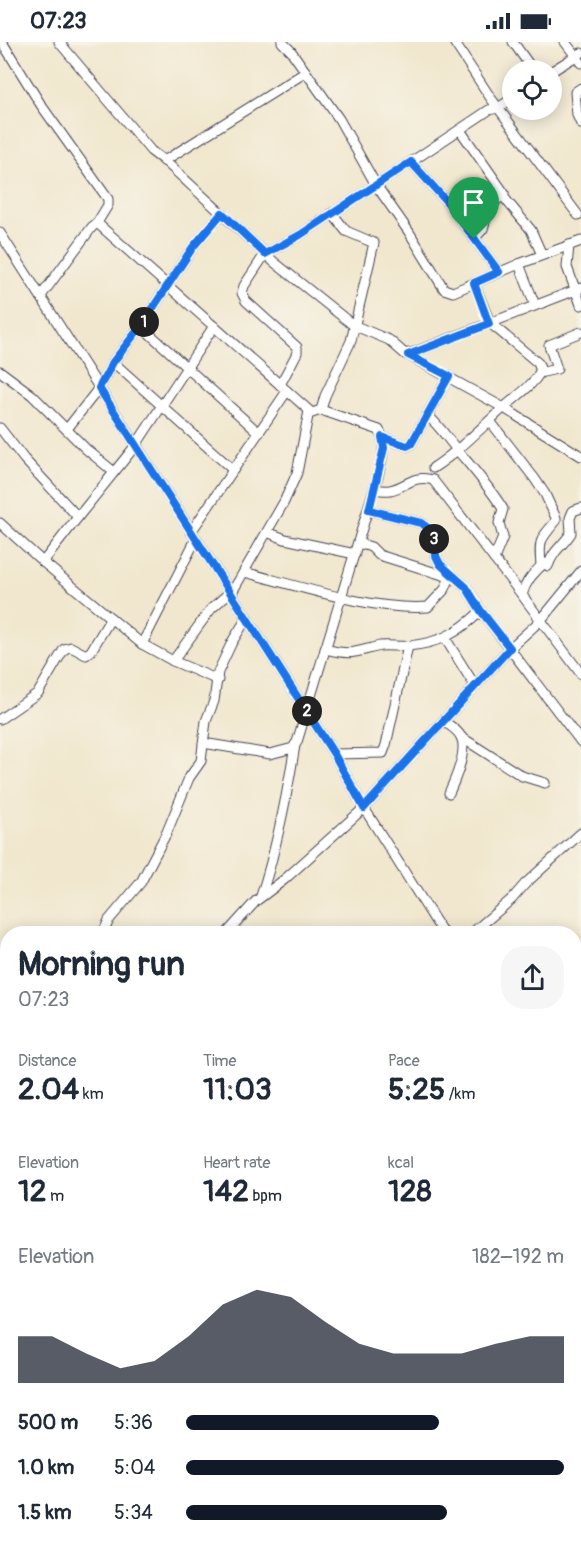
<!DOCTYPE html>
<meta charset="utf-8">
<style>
:root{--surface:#fff;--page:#f6f6f7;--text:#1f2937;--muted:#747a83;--accent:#111827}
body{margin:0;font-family:Pangolin,sans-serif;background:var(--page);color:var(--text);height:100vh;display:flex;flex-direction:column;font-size:22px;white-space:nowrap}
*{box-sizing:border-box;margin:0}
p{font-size:20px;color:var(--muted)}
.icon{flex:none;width:33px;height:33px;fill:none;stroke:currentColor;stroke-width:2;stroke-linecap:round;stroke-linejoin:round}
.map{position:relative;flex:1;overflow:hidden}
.details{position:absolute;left:0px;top:884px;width:582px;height:622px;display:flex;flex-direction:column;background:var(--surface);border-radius:24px 24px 0 0;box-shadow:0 3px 15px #0003}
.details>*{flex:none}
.tools{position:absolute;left:502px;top:18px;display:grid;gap:12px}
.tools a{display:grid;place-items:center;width:60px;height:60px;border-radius:50%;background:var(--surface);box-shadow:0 3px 15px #0003;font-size:30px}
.pin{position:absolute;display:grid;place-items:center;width:51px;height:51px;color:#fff;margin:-62px -26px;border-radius:50% 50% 50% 0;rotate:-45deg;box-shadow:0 0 6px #0007}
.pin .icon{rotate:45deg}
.km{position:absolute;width:30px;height:30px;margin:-15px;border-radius:50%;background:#222;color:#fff;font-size:16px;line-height:30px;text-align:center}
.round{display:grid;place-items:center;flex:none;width:63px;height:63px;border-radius:24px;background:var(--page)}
.summary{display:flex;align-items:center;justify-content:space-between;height:102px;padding:0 18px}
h1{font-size:33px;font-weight:700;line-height:45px}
.figures{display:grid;grid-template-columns:repeat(3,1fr);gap:9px;height:102px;padding:6px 18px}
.figures div{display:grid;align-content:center}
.figures b{font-size:30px;font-weight:700}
.figures small{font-size:16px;font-weight:400}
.figures p{font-size:16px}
.chart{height:168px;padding:12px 18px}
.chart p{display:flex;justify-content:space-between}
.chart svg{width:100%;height:108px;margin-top:6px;fill:var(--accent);opacity:.7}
ul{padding:0 18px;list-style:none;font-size:20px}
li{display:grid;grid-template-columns:96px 72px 1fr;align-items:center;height:45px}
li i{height:15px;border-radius:8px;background:var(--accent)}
.status{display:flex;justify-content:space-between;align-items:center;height:42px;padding:0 30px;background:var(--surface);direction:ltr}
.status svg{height:16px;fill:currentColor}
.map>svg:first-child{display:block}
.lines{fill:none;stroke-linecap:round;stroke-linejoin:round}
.minor-casing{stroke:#414051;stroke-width:11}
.minor{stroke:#fff;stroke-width:9}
.route-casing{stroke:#fff;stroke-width:12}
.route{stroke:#1a73e8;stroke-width:8}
</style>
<div class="status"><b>07:23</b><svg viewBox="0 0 49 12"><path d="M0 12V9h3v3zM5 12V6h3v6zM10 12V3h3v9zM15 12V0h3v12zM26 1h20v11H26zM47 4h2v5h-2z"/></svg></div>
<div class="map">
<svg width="581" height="1505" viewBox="0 0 581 1505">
<rect width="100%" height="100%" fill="#f7f3e8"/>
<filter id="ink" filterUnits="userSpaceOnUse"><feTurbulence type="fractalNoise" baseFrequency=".0167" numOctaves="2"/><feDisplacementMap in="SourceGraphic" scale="12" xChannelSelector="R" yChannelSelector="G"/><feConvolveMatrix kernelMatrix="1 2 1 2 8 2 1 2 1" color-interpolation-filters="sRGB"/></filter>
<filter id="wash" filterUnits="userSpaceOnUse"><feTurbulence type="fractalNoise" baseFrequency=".008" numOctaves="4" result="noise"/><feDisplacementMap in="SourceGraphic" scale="24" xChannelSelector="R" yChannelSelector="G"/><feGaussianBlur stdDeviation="1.35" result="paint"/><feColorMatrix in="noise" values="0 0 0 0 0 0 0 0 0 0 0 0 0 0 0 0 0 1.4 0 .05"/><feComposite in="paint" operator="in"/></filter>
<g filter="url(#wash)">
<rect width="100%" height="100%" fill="#f1e7ce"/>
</g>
<g filter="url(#ink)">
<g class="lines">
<defs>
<g id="minor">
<polyline points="2,0 41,63 108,157 108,163 97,181"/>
<polyline points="59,0 151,109 167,121 274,220 353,283 389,298 405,312 415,310 581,246"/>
<polyline points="282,0 291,9 339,77 376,143 409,190 444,247 453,250 519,222 535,263"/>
<polyline points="454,0 490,55 578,173"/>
<polyline points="513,0 533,28"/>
<polyline points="565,0 581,21"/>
<polyline points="552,29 581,11"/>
<polyline points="581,46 575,50 577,73 581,82"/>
<polyline points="460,88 504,151 489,166 483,187 474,197"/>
<polyline points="164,119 306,30"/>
<polyline points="502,153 531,188 542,213"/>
<polyline points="0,191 334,712 364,766 443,891"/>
<polyline points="569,203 567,225 581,263"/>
<polyline points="519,222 581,199"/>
<polyline points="499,230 448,161 411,120 489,68 498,66 513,56"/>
<path d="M41,254L92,185L97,181L312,371L321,368L379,388C388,402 381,419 378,434L297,700L293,706L270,712L203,701"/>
<polyline points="141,284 259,391"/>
<polyline points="408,313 504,366 581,414"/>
<polyline points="113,320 233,428"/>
<polyline points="0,329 32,353 86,407 114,430"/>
<polyline points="539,331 557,327 549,303 581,290"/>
<polyline points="280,343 297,311 297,305 246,259 242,251 244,244 265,212 300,193 411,120"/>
<polyline points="321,368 325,354 351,299 374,201 346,189 332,171"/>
<path d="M428,374C441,385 448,398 459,410C475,429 490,446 503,467L499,481L503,495L494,517"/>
<path d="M490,379L535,437L545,452L556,476V479C539,499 539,498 541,524"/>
<polyline points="0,386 24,417 78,475 136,403 214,284"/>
<polyline points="67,387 99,346 113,320 141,284 193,205 222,171"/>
<polyline points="382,395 407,404 411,402 449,334"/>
<path d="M433,426C458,410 479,388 501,368C515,355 531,346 541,329L538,321L490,281L474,241"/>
<path d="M375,447C380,448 385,449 390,448C407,445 412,432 433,438L522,553L581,632"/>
<polyline points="369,468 421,481 431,489 436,503 436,514 440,522 466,545 481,569 581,700"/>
<polyline points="0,481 43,520 142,602 173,619 218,638"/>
<polyline points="191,490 287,349"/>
<polyline points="267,490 285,497 355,512"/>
<polyline points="358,501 371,505 379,513 449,535"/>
<polyline points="43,520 78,475"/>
<path d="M244,530C298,544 373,569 428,565L445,547L450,535"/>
<polyline points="231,552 284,460 297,431 309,369"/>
<path d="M522,553C526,538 534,531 544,521L548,524C554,507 562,505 571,491L570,476L573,469L581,466"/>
<polyline points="445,596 475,644"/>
<polyline points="142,602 196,497"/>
<path d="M325,607C353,614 354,610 380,604C389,603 399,605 408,604C440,601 458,591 481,569"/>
<polyline points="173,619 211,567 230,550"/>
<polyline points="0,677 38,651 64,607 71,605 86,613 91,609 111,576"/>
<path d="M443,679C449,683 458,688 461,695C468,709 455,738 449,751"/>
<polyline points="461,695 522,734 545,741"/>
<polyline points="334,712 383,711 386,703 408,604"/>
<path d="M261,854C277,805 287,754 295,703"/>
<polyline points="103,891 109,878 141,840 167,790 189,736 201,719 206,679 214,659 218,630 232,600 247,576"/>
<polyline points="227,891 256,859 285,837 364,766 510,606 541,578 581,529"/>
<polyline points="472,891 512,857 525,842 581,791"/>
<polyline points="574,1093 581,1103"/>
<polyline points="0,1127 8,1125"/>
<polyline points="0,1163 8,1154"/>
<polyline points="0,1278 8,1265"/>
<polyline points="0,1339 8,1334"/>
<polyline points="0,1373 8,1377"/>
<polyline points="0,1465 7,1461 8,1457"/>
</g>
</defs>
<use href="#minor" class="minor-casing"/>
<use href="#minor" class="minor"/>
</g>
</g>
<g class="lines" filter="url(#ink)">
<defs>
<polygon id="route" points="411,120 448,161 499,230 474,241 489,282 408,313 449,334 411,402 407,404 382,395 384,406 369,468 421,481 432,489 436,503 436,514 440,522 466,545 481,569 510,606 364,766 334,712 99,346 113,320 141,284 193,205 222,171 265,212 300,193"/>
</defs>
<use href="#route" class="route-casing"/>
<use href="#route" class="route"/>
</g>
</svg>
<div class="tools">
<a><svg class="icon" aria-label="locate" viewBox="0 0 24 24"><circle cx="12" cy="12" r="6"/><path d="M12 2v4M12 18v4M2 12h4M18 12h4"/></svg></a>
</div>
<div class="pin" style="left:474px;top:197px;background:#1e9e55"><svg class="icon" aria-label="arrive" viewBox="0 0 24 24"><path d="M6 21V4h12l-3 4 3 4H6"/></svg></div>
<b class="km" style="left:144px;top:280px">1</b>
<b class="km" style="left:307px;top:669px">2</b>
<b class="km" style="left:434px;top:497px">3</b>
<section class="details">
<div class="summary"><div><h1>Morning run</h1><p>07:23</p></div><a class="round"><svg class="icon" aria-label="share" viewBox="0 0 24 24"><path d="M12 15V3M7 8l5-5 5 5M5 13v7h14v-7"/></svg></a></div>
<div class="figures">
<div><p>Distance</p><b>2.04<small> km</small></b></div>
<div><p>Time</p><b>11:03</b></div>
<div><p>Pace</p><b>5:25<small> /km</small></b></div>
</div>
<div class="figures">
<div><p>Elevation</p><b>12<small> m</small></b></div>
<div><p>Heart rate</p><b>142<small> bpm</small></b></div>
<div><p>kcal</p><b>128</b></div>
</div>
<div class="chart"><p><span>Elevation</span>182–192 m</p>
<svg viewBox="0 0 160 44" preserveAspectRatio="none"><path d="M0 44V25L10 25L20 32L30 38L40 35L50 25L60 12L70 6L80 9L90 19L100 28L110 32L120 32L130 32L140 28L150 25L160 25V44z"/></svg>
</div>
<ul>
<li><b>500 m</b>5:36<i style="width:67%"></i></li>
<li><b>1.0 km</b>5:04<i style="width:100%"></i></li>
<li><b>1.5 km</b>5:34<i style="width:69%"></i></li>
</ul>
</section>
</div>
